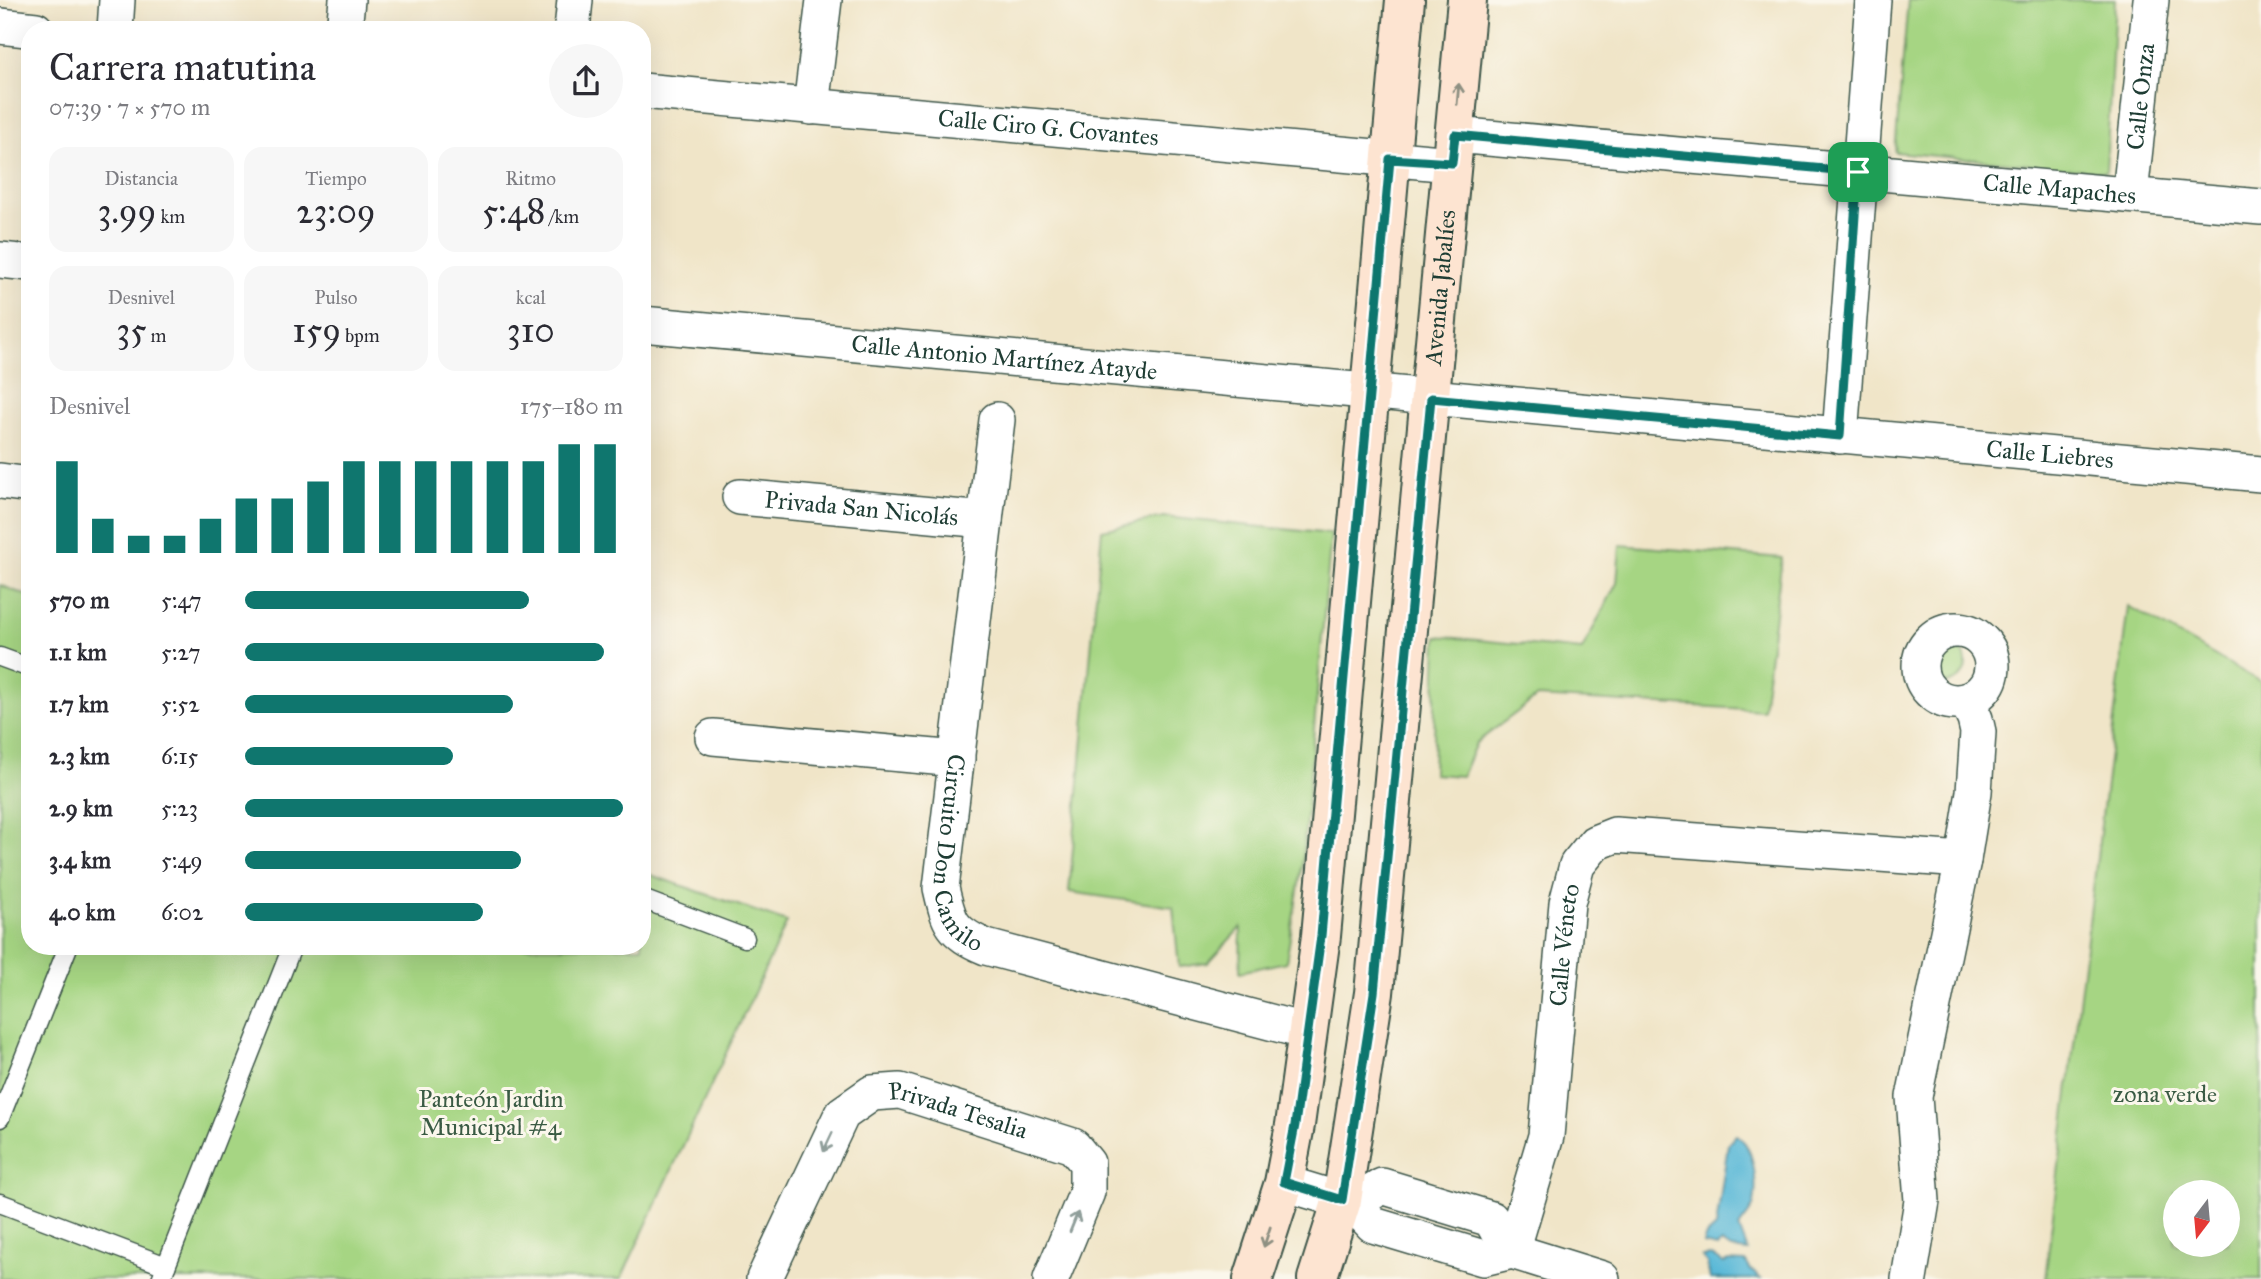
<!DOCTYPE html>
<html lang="es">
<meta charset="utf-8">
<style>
:root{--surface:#fff;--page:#f7f7f7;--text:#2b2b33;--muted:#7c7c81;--accent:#0f766e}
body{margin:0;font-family:"IM FELL Great Primer",serif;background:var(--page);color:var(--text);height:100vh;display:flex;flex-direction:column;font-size:26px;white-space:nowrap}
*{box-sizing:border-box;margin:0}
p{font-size:23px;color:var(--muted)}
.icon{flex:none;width:38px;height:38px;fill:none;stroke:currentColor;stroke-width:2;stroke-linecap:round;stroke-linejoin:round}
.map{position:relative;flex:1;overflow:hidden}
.details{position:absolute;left:21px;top:21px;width:630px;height:934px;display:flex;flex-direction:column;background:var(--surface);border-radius:28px;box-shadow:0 7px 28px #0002}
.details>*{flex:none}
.needle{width:46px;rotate:196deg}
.tools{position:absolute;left:2163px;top:1180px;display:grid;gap:14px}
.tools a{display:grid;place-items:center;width:77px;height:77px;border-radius:50%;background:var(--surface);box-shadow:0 7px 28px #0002;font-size:35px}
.pin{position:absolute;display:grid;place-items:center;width:60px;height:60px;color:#fff;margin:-30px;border-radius:14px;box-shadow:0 4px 10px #0006}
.round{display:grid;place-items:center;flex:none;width:74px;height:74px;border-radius:37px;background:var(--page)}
.head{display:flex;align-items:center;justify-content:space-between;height:119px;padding:0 28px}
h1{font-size:38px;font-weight:600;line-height:52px}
.stats{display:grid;grid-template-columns:repeat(3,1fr);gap:10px;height:119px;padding:7px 28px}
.stats div{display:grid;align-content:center;border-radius:18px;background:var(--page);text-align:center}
.stats b{font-size:35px;font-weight:600}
.stats small{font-size:19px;font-weight:400}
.stats p{font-size:19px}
.chart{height:196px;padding:14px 28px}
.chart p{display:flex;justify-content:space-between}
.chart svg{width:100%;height:126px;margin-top:7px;stroke:var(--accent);stroke-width:6}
ul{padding:0 28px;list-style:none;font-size:23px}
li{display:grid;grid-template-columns:112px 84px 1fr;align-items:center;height:52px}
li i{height:18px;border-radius:9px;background:var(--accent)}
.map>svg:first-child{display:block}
.green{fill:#a6d583;stroke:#62895c;stroke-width:2;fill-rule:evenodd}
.water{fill:#59b8d7;stroke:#3c7a86;stroke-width:2}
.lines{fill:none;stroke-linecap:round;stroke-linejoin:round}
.lane-casing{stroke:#3e564a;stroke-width:21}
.street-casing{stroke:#3e564a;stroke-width:38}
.secondary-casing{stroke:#3e564a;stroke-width:42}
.lane{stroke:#fff;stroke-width:18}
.street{stroke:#fff;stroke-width:35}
.secondary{stroke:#fde4d1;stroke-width:38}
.oneway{stroke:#8e9082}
.oneway2{stroke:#8f9e9a}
.route-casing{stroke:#fff;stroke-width:14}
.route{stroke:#0f766e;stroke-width:9}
.labels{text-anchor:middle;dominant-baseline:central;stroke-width:6;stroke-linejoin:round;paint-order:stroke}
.street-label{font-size:24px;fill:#1f3d34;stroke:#fbf7ec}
.park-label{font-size:24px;fill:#3a5b44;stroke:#fbf7ec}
</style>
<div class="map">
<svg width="2261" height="1279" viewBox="0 0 2261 1279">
<rect width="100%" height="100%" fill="#fbf7ec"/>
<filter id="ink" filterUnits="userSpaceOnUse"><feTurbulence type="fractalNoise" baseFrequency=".0143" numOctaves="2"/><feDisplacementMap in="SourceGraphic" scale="14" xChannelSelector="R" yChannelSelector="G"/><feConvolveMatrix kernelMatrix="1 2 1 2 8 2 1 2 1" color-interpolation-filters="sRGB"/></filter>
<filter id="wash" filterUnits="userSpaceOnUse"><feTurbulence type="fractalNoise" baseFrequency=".00686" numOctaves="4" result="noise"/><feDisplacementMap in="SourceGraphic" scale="28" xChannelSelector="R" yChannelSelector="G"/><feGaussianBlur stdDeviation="1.57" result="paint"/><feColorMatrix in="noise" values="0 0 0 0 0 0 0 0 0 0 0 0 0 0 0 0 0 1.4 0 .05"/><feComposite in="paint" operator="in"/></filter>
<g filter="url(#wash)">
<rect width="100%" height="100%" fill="#f0e5c8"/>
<g class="green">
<polygon points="1908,0 2115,0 2106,172 1895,152"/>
<polygon points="1164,517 1331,534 1302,866 1286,962 1240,972 1241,927 1208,963 1179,967 1173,907 1069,892 1102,530"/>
<polygon points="1620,545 1782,558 1763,710 1537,697 1476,743 1462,776 1433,774 1437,636 1582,650 1617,583"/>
<polygon points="0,585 30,597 30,947 642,947 642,872 787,922 621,1279 0,1279"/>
<path d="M2128,606L2261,682V1279H2045ZM2175,1192H2228V1244H2175Z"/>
<circle cx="1946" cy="663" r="20"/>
</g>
<g class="water">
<path d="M1736,1135C1754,1144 1758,1184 1754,1203C1752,1212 1744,1219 1739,1227L1748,1251L1731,1249L1722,1243L1717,1247L1703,1244L1705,1237L1716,1227L1728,1144Z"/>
<polygon points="1712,1256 1724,1263 1728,1261 1746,1262 1750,1269 1761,1279 1710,1279 1707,1264 1702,1257"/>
</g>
</g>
<g filter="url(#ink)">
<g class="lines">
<defs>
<g id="lane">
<polyline points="0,657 30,668"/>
<polyline points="642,899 745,938"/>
<polyline points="0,1118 68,947"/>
<polyline points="0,1203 166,1266"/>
<polyline points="161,1279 292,947"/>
</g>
<g id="street">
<polyline points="0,26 36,30"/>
<polyline points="115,30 117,0"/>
<polyline points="344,30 347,0"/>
<polyline points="572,30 575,0"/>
<path id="s1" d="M642,91L1452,164"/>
<polyline points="811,107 824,0"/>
<path id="s2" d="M1455,135L2261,207"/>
<path id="s3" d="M2130,194L2151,0"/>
<polyline points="0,260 30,263"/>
<path id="s4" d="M642,324L2261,474"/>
<path id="s5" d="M997,420L941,888C949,923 951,932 986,947L1308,1032"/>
<polyline points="1840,436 1873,0"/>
<polyline points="0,481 30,485"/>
<path id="s6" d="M740,497L985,520"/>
<circle cx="1956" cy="666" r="36"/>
<polyline points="713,737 957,759"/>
<polyline points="1284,1183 1353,1204 1373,1225 1483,1258 1512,1251 1602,1279"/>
<polyline points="1353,1204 1382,1186 1491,1219 1508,1250"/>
<path id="s7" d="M1512,1251L1546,1136L1567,903L1577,865L1595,843L1615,835L1963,860"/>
<path id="s8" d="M764,1279L842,1114L872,1093L900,1091L1073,1146L1087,1163V1192L1051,1279"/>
<polyline points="1909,1279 1922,1201 1914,1097 1963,860 1974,792 1978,732 1975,719 1966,701"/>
</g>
<g id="secondary">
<polyline points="1253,1279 1284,1183 1295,1125 1321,936 1405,0"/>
<path id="s9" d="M1317,1279L1342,1200L1374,993L1467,0"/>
</g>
</defs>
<use href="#lane" class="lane-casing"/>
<use href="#street" class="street-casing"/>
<use href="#secondary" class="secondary-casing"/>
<use href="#lane" class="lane"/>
<use href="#street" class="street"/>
<use href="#secondary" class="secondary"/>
</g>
<defs><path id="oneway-shaft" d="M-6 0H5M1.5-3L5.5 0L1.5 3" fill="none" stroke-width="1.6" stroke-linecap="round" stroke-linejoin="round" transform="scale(1.75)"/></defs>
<g class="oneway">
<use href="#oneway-shaft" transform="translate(1458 94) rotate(-85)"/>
<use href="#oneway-shaft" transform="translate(1267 1237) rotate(108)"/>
</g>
<g class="oneway2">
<use href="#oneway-shaft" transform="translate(828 1142) rotate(115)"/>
<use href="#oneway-shaft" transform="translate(1074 1222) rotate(-68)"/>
</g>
</g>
<g class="lines" filter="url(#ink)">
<defs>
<polygon id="route" points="1455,135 1858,172 1840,436 1431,398 1374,993 1342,1200 1284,1182 1295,1125 1321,936 1390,159 1452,163"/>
</defs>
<use href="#route" class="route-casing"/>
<use href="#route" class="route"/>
</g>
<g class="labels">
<g class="street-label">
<text stroke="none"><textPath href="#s3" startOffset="98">Calle Onza</textPath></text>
<text stroke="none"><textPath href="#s1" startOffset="408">Calle Ciro G. Covantes</textPath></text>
<text stroke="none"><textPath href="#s2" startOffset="607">Calle Mapaches</textPath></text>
<text stroke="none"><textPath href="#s9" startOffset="1001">Avenida Jabalíes</textPath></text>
<text stroke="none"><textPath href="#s4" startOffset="364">Calle Antonio Martínez Atayde</textPath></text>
<text stroke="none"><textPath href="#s4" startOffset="1414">Calle Liebres</textPath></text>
<text stroke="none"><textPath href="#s6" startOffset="122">Privada San Nicolás</textPath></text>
<text stroke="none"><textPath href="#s5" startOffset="441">Circuito Don Camilo</textPath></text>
<text stroke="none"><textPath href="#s7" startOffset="312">Calle Véneto</textPath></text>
<text stroke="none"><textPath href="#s8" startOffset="308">Privada Tesalia</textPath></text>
</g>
<g class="park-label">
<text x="2165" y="1094">zona verde</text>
<text x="491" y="1099">Panteón Jardin<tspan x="491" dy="28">Municipal #4</tspan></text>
</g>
</g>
</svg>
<div class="tools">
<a><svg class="needle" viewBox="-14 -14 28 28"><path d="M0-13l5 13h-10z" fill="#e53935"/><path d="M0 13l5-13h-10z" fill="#7c7c81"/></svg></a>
</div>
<div class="pin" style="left:1858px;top:172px;background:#1e9e55"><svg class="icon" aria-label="arrive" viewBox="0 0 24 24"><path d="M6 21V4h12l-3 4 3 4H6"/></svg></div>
<section class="details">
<div class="head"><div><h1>Carrera matutina</h1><p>07:39 · 7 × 570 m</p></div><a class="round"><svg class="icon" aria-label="share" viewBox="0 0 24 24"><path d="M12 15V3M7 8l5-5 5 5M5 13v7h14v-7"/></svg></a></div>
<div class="stats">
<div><p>Distancia</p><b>3.99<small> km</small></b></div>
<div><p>Tiempo</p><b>23:09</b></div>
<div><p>Ritmo</p><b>5:48<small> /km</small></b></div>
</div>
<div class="stats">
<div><p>Desnivel</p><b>35<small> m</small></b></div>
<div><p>Pulso</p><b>159<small> bpm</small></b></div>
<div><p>kcal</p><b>310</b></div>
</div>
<div class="chart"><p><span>Desnivel</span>175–180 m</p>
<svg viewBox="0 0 160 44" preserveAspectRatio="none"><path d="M5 44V12M15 44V32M25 44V38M35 44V38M45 44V32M55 44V25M65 44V25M75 44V19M85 44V12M95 44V12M105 44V12M115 44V12M125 44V12M135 44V12M145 44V6M155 44V6"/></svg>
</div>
<ul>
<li><b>570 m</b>5:47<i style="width:75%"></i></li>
<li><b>1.1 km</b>5:27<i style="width:95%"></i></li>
<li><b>1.7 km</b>5:52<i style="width:71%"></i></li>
<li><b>2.3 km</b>6:15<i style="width:55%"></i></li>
<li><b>2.9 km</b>5:23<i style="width:100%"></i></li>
<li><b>3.4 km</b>5:49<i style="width:73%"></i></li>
<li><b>4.0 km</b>6:02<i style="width:63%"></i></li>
</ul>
</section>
</div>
